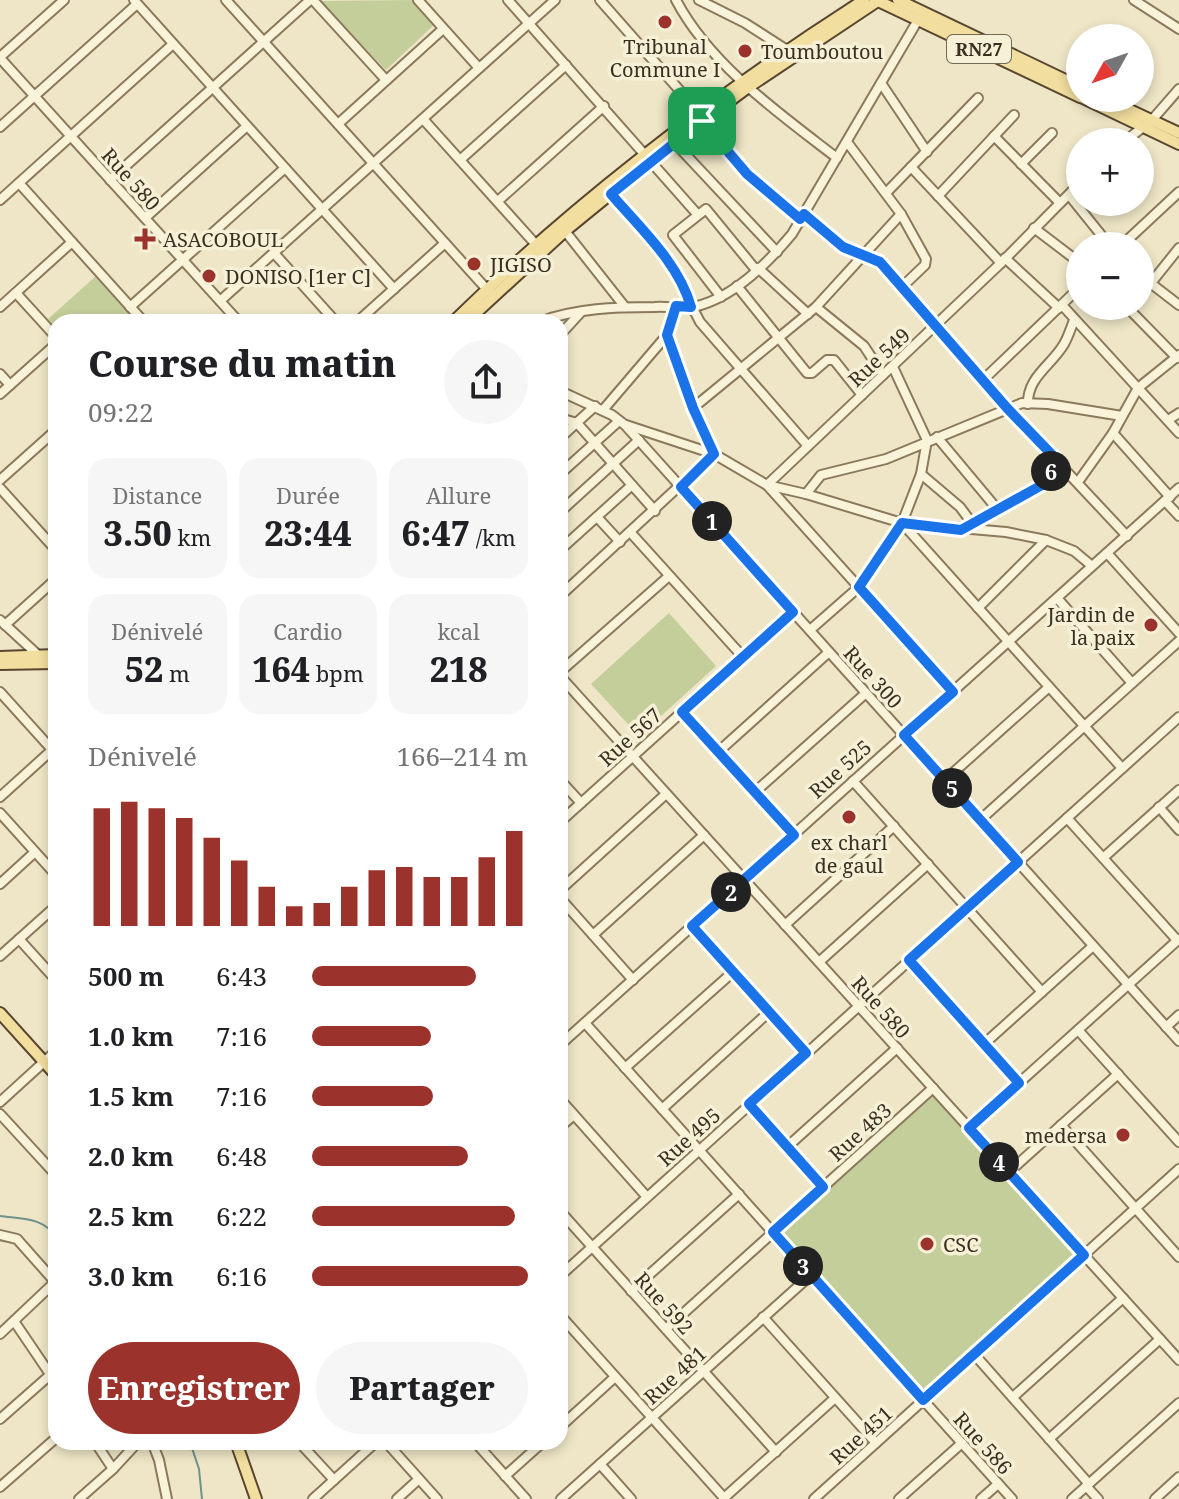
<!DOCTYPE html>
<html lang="fr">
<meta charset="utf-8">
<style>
:root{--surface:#fff;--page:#f6f6f6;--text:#202124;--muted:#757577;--accent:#9b322b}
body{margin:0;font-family:"Noto Serif",serif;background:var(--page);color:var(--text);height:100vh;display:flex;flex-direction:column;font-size:30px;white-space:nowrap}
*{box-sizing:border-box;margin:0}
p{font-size:26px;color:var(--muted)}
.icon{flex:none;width:44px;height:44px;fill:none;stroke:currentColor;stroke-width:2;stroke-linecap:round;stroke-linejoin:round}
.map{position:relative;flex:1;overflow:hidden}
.panel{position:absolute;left:48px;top:314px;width:520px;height:1136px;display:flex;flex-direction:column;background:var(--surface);border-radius:24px;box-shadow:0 4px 12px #0003}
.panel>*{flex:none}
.needle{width:52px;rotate:230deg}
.controls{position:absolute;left:1066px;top:24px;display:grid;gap:16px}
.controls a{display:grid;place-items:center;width:88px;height:88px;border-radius:50%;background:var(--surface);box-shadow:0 4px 12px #0003;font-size:40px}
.pin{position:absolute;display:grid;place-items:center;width:68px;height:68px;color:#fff;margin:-34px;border-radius:16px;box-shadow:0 4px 12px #0006}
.km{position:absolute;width:40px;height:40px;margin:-20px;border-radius:50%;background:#222;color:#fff;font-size:22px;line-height:40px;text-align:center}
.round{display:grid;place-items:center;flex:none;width:84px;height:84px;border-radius:42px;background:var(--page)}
.headline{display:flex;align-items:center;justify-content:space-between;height:136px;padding:0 40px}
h1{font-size:36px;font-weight:800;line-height:60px}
.stats{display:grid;grid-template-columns:repeat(3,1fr);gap:12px;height:136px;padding:8px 40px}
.stats div{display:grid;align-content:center;border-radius:20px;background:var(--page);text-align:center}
.stats b{font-size:34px;font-weight:800}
.stats small{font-size:22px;font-weight:400}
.stats p{font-size:22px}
.chart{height:224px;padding:16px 40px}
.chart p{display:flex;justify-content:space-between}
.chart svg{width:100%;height:144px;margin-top:8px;stroke:var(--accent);stroke-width:6}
.action{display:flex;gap:16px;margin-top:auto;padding:16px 40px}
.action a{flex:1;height:92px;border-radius:48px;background:var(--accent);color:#fff;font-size:32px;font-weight:800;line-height:92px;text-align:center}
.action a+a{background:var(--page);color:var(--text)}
ul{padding:0 40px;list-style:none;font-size:26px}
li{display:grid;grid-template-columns:128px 96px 1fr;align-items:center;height:60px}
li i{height:20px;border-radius:10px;background:var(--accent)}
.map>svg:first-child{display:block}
.garden{fill:#c4ce9a}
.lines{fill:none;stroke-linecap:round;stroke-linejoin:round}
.stream{stroke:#6e928c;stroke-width:2}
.minor-casing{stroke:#8b795c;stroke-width:12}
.major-casing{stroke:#594630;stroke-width:14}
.minor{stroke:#f9f3da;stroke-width:8}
.major{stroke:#f2de9f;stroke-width:10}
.route-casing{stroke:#fff;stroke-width:16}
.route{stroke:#1a73e8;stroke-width:10}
.poi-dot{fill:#9b322b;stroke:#f6f0d7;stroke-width:3}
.labels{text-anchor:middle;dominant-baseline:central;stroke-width:7;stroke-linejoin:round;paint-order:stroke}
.shield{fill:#f6f0d7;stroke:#736957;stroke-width:2}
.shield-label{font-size:18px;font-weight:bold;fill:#3b2f20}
.poi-label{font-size:20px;fill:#3b2f20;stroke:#f6f0d7;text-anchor:start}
.street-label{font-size:20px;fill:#3b2f20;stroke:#f6f0d7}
</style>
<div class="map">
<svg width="1179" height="1499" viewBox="0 0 1179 1499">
<rect width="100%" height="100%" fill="#efe6c7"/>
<g class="garden">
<polygon points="414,0 436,23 386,70 320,1"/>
<polygon points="96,276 137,322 56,322 56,327 48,319"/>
<polygon points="669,613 716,666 639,736 591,684"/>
<polygon points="932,1095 1076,1253 922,1393 779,1235"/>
</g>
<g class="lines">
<g class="stream">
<path d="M0,1216C21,1219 45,1217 56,1238"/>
<polyline points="190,1442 199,1469 202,1499"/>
</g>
<defs>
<g id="minor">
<polyline points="134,0 394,289"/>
<polyline points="226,0 491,294"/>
<polyline points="313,0 386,80"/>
<polyline points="418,0 479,68"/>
<polyline points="508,0 698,215"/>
<polyline points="600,0 696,109"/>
<path d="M676,0C710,65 780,114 837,158"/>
<polyline points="699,0 745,23 787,50"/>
<polyline points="1134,0 1179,29"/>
<polyline points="0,57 64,0"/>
<polyline points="0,58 239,322"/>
<polyline points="881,83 927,152"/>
<polyline points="700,118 747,174 800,219"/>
<polyline points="423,119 539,248"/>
<polyline points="338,124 443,29"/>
<polyline points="0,127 137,4"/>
<polyline points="994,136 1060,203"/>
<polyline points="672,140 777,252"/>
<polyline points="847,142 901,214 926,259 925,265 903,286"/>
<polyline points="1124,142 1152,120 1179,89"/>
<polyline points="460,160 566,65"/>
<polyline points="1021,164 1052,133"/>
<polyline points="911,167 1001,263"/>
<polyline points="110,180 310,0"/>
<polyline points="19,183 144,322"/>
<polyline points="886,193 978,98"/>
<polyline points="611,194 671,266 700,322 808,446"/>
<polyline points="1069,195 1110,246"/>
<polyline points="938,196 1014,115"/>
<polyline points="0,200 173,44"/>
<polyline points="498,201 604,106"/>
<polyline points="804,214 843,247 880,262 1007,408 1127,536"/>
<polyline points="145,218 247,126"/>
<polyline points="1034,228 1080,263"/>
<polyline points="565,231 625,307"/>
<polyline points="1121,246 1179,192"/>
<polyline points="274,253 336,322"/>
<polyline points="1005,258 1059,308"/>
<polyline points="758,268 808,314"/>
<polyline points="1140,275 1179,305"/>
<polyline points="1151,283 1179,248"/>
<polyline points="737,286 807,373 812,373 827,360 834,360 862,395"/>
<polyline points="16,293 56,337"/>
<polyline points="721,297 673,235 706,209 756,270"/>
<polyline points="220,301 555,0"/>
<polyline points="1062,305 1179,433"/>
<polyline points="1126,306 1177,358"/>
<polyline points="0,307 72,242"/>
<polyline points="130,307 285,168"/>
<polyline points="816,307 864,346 883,375"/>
<polyline points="357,322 445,243"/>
<path d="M539,322C576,308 616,307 655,307C667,306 682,309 693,307C732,299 767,264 792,234L918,20"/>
<polyline points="560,335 581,312"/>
<polyline points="0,374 10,385"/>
<polyline points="983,380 1080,287"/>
<polyline points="560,391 612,415 625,425 1179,1041"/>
<polyline points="0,394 56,344"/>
<path d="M1028,404C1027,377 1052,365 1064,344C1068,337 1071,328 1074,320"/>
<polyline points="693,408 816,307 901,214"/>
<polyline points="603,410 667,335"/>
<polyline points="560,418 577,423 655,511"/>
<polyline points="1168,420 1179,413"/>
<polyline points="626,425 714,454 767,485 806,494 902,523 1006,532 1046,540 1074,551 1092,566"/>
<polyline points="1113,433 1170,497"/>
<polyline points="937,437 998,510"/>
<polyline points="560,438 595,406"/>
<polyline points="560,474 619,421"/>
<polyline points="921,474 960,507 974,526"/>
<polyline points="0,480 56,430"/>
<polyline points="1078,482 1113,433 1138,388 1179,355"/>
<polyline points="0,488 56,550"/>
<polyline points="806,494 821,475 886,459 1022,403 1048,404 1122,416"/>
<polyline points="1165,501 1179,516"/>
<polyline points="560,512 639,440"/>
<polyline points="597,517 620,542"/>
<polyline points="902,523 1122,768"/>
<polyline points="963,529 1042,485 1058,461"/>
<polyline points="631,533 743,657"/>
<polyline points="560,550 632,485"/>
<polyline points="1107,553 1179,633"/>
<polyline points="560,596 714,454 693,408 667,335 676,306"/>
<polyline points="1057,598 1132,683"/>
<polyline points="978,608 1046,540"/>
<polyline points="0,620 39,656"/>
<polyline points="5,625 56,579"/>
<polyline points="810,630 859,587 902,523 921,474 927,440 893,367"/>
<polyline points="560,672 669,576"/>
<polyline points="560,676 1179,1360"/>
<polyline points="0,692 56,754"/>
<polyline points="953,692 767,485 1001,263 1080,183"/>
<polyline points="682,712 794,835"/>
<polyline points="718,752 829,652"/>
<polyline points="560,780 581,803"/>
<polyline points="945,780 1049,687"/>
<polyline points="853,781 1042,992"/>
<polyline points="755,792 866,693"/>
<polyline points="0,797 52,750"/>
<polyline points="1159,807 1179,830"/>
<polyline points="0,813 56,875"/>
<polyline points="1067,818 1177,940"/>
<polyline points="980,820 1179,641"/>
<polyline points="560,822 793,612"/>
<polyline points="1103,858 1179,790"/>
<polyline points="0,884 35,852"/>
<polyline points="560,890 666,794"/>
<polyline points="560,898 633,980"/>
<polyline points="785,925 894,826"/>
<polyline points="692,926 806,1053"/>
<polyline points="593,935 704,835"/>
<polyline points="19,939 56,980"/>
<polyline points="0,956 56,906"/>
<polyline points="909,960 1019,1083"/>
<polyline points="819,962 928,864"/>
<polyline points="585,1023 1012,1499"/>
<polyline points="1166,1027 1179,1015"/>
<polyline points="1078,1030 1179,1142"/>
<polyline points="984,1044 1093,946"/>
<polyline points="560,1045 1179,488"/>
<polyline points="625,1068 733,972"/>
<polyline points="560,1099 647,1197"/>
<polyline points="0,1102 56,1051"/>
<polyline points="749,1104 823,1187"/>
<polyline points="662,1109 769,1012"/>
<polyline points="0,1114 56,1175"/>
<polyline points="1061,1125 1179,1257"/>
<polyline points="560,1127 574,1115"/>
<polyline points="969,1128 1179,939"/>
<polyline points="787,1147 897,1048"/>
<polyline points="1009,1172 1118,1074"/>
<polyline points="560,1211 776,1452"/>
<polyline points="0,1235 17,1239 56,1283"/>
<polyline points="560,1276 1179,717"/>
<polyline points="631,1291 739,1194"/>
<polyline points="560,1315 725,1499"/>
<polyline points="763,1317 876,1443"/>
<polyline points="14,1321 56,1383"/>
<polyline points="666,1329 933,1088"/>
<polyline points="0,1334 56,1281"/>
<polyline points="974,1354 1089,1484"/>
<polyline points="1013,1397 1123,1298"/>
<polyline points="0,1419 50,1375"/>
<polyline points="560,1427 615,1377"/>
<polyline points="1049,1439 1160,1339"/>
<polyline points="95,1442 113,1469"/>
<polyline points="152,1442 159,1460 167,1499"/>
<polyline points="299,1442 334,1480"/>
<polyline points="386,1442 437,1499"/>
<polyline points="475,1442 526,1499"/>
<polyline points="600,1464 631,1499"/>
<polyline points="505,1476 543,1442"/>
<polyline points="1086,1486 1098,1499"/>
<polyline points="0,1487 56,1438"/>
<polyline points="724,1498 835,1398"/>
<polyline points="79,1499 113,1469 138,1442"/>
<polyline points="313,1499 376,1442"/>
<polyline points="397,1499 419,1479"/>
<polyline points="561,1499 811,1275"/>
<polyline points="814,1499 1179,1169"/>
<polyline points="899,1499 962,1443"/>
<polyline points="981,1499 998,1484"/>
<polyline points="1072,1499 1179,1403"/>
<polyline points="1155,1499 1179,1477"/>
</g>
<g id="major">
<polyline points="876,0 1080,97"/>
<polyline points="898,0 1080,87"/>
<polyline points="1083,98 1179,144"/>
<polyline points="1104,98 1179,133"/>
<path d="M453,322C578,200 717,94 864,0"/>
<polyline points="466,322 565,231 674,142 747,88 879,0"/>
<polyline points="0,657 56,655"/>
<polyline points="0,664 56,663"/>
<polyline points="0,1013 56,1075"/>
<polyline points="236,1442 256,1499"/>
</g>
</defs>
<use href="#minor" class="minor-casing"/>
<use href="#major" class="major-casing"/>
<use href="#minor" class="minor"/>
<use href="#major" class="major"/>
</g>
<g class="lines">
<defs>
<path id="route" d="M702,121L747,174L800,219L804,214L843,247L880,262L1007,408L1058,461L1042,485L961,530L902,523L859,587L953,692L904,735L1018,862L909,960L1019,1083L969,1128L1084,1255L923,1400L773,1232L823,1187L749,1104L806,1053L692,926L794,835L682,712L793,612L681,487L714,454L693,408L667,335L676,306L691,307C679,263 640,228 611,194Z"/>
</defs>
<use href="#route" class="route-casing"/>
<use href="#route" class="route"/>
</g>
<g class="poi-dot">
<circle cx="665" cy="22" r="8"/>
<circle cx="745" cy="51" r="8"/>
<path d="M141 227h8v8h8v8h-8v8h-8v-8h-8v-8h8z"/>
<circle cx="474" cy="264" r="8"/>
<circle cx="209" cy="276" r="8"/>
<circle cx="1151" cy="625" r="8"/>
<circle cx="849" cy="817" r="8"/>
<circle cx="1123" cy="1135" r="8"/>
<circle cx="927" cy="1244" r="8"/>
</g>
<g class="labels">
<rect class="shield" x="947" y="35" width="64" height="28" rx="6"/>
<g class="shield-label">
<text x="979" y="49">RN27</text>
</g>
<g class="poi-label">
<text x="665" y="46" text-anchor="middle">Tribunal<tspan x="665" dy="23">Commune I</tspan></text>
<text x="761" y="51">Toumboutou</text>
<text x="163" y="239">ASACOBOUL</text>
<text x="490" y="264">JIGISO</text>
<text x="225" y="276">DONISO [1er C]</text>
<text x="1135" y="614" text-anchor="end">Jardin de<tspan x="1135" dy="23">la paix</tspan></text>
<text x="849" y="842" text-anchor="middle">ex charl<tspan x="849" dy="23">de gaul</tspan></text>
<text x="1107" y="1135" text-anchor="end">medersa</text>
<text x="943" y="1244">CSC</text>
</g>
<g class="street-label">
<text transform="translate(131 179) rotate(48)">Rue 580</text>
<text transform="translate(879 357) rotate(-43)">Rue 549</text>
<text transform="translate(873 677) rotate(48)">Rue 300</text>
<text transform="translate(630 737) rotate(-42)">Rue 567</text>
<text transform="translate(840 769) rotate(-42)">Rue 525</text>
<text transform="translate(881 1007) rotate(48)">Rue 580</text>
<text transform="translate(860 1132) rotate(-42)">Rue 483</text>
<text transform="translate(689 1137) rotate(-42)">Rue 495</text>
<text transform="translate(664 1303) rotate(48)">Rue 592</text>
<text transform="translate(675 1375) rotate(-42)">Rue 481</text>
<text transform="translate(861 1435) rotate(-42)">Rue 451</text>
<text transform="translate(983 1443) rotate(48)">Rue 586</text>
</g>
</g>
</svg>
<div class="controls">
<a><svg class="needle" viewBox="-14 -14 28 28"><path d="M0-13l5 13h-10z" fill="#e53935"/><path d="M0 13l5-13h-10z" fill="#757577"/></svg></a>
<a>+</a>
<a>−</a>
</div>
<div class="pin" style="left:702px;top:121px;background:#1e9e55"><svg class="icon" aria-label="arrive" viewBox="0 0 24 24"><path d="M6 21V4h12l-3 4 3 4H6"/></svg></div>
<b class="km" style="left:712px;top:521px">1</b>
<b class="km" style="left:731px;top:892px">2</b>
<b class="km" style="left:803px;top:1266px">3</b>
<b class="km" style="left:999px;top:1162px">4</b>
<b class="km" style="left:952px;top:788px">5</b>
<b class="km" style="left:1051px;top:471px">6</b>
<section class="panel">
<div class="headline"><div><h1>Course du matin</h1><p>09:22</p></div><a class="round"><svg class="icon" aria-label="share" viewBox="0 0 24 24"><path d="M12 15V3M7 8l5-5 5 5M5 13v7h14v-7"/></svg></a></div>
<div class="stats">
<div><p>Distance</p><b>3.50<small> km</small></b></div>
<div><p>Durée</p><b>23:44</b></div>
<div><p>Allure</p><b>6:47<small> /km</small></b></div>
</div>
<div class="stats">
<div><p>Dénivelé</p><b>52<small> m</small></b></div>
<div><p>Cardio</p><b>164<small> bpm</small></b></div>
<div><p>kcal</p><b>218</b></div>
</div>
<div class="chart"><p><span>Dénivelé</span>166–214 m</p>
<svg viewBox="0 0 160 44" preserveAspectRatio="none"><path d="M5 44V8M15 44V6M25 44V8M35 44V11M45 44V17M55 44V24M65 44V32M75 44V38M85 44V37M95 44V32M105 44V27M115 44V26M125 44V29M135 44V29M145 44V23M155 44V15"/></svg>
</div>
<ul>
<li><b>500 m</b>6:43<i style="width:76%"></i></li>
<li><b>1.0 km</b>7:16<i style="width:55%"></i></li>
<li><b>1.5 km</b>7:16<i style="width:56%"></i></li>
<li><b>2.0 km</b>6:48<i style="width:72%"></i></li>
<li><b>2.5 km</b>6:22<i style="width:94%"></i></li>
<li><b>3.0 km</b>6:16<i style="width:100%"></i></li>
</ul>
<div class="action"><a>Enregistrer</a><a>Partager</a></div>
</section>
</div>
